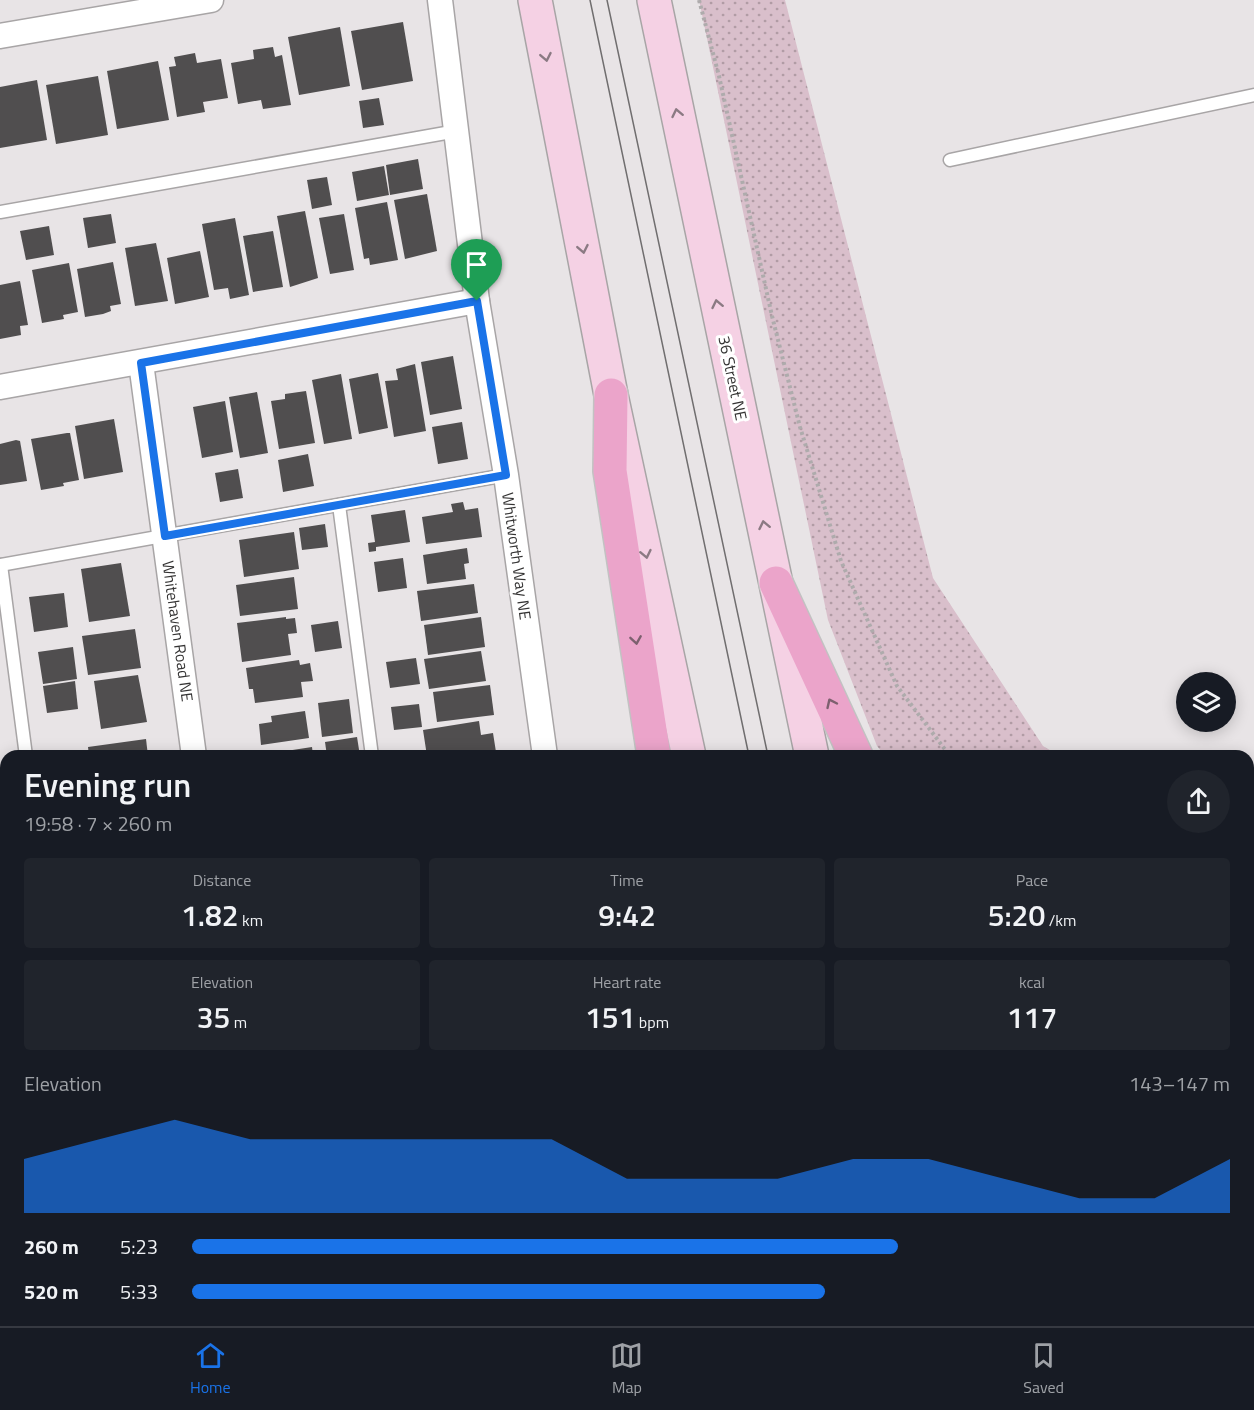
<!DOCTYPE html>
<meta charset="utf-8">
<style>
:root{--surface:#171b24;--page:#20242c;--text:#f1f3f6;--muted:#9ea1a6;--line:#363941;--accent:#1a73e8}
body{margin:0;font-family:"Titillium Web",sans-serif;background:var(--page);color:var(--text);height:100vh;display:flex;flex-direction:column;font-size:22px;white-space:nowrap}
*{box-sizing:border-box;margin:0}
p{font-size:20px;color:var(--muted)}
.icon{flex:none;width:33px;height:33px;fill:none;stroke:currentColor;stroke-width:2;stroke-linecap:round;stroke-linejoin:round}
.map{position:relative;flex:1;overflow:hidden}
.drawer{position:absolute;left:0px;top:750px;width:1254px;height:576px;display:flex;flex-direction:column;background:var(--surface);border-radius:18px 18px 0 0;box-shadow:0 3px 15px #0003}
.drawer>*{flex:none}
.controls{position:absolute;left:1176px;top:672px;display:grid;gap:12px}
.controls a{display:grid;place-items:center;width:60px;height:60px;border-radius:50%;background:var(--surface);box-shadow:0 3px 15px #0003;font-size:30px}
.pin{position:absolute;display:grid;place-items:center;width:51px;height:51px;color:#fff;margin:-62px -26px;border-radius:50% 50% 50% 0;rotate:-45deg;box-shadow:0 0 6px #0007}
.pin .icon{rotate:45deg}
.round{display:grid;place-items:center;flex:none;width:63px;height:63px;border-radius:32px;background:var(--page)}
.headline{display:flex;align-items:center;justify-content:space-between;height:102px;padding:0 24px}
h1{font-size:33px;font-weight:600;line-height:45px}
.figures{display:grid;grid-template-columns:repeat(3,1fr);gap:9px;height:102px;padding:6px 24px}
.figures div{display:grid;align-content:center;border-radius:6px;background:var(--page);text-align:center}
.figures b{font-size:30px;font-weight:600}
.figures small{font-size:16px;font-weight:400}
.figures p{font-size:16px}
.chart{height:168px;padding:12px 24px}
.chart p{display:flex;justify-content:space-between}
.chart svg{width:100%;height:108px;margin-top:6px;fill:var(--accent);opacity:.7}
ul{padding:0 24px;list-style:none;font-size:20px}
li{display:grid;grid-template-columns:96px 72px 1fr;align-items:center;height:45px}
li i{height:15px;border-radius:8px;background:var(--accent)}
.tabs{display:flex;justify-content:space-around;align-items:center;height:84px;border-top:2px solid var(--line);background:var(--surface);font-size:16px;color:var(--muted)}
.tabs a{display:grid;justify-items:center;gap:3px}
.tabs .current{color:var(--accent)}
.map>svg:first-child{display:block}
.grass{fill:url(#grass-dots)}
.building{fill:#504e4f}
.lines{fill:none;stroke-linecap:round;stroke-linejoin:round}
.lane-casing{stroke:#a8a5a6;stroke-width:15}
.street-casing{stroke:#a8a5a6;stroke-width:27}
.secondary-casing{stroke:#a8a5a6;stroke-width:36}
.primary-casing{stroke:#c2c2c2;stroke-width:36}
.path{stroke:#aeabac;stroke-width:4;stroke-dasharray:3 3;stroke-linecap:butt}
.lane{stroke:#fff;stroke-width:12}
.street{stroke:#fff;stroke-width:24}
.secondary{stroke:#f5d1e4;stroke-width:33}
.primary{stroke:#eba4ca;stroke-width:33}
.tram{stroke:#706e6f;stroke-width:1.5}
.oneway{stroke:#8b7a83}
.oneway2{stroke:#7d606f}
.route-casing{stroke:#fff;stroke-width:12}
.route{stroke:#1a73e8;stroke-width:8}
.labels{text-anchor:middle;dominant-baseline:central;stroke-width:6;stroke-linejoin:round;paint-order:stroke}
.street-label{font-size:16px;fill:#343333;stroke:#fff}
</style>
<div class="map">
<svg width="1254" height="1326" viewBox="0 0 1254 1326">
<defs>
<pattern id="grass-dots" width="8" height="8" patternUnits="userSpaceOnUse" patternTransform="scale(1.5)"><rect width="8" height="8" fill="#d9bfcb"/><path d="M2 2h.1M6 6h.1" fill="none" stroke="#b19ca5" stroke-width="1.8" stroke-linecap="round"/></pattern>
</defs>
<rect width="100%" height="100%" fill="#e8e4e6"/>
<g class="grass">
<polygon points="699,0 785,0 933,578 1043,746 1060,756 885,756 877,746 828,620"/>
<polygon points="1248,847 1254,848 1254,955 1248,954"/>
</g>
<g class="building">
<polygon points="403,22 413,81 362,90 351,31"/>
<polygon points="340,27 350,86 299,95 288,37"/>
<polygon points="273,47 275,57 282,55 291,105 263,109 261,100 238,104 231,63 254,59 253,50"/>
<polygon points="195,53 197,63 221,59 228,98 203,102 205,112 177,117 169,67 176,66 174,57"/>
<polygon points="158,61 169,120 117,129 107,71"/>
<polygon points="98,76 108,135 56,144 46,85"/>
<polygon points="37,80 47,140 0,148 0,87"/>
<polygon points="379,98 384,125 363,128 359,101"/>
<polygon points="418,159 423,189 390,195 386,165"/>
<polygon points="384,166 389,195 357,201 352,172"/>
<polygon points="327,177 332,205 312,209 307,180"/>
<polygon points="427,194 437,251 405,259 394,200"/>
<polygon points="387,202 398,260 370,265 369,258 364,259 355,208"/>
<polygon points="305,211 318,278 290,287 277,216"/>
<polygon points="111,214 116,243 88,248 83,218"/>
<polygon points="344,214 354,270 330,274 319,218"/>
<polygon points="235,218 249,295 230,299 228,288 214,290 202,224"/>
<polygon points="49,226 54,255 26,260 20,231"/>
<polygon points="273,231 283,287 253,292 243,236"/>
<polygon points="156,243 168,301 135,306 125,248"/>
<polygon points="200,251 209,297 175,304 167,258"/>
<polygon points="113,262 121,304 110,306 111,311 103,314 85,317 77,269"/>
<polygon points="69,263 78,312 63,315 64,319 42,323 32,270"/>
<polygon points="20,281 28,325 20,326 21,335 0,339 0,285"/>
<polygon points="453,356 462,409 430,415 421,362"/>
<polygon points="415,364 426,431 394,437 385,381 398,380 396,369"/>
<polygon points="378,373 388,428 359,434 349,379"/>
<polygon points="341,374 352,439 324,444 312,380"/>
<polygon points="306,391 315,443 279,449 271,401 285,399 285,394"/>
<polygon points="257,392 268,453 240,458 229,397"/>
<polygon points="225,401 233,452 202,458 193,407"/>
<polygon points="114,419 123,472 84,479 75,426"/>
<polygon points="462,422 468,459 438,464 432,427"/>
<polygon points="67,433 70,433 79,480 63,483 64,486 41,490 31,439"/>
<polygon points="16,440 20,441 27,481 0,485 0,444"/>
<polygon points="308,454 314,486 283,492 278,460"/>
<polygon points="238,469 243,498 220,502 215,473"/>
<polygon points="463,502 465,510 478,508 482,537 426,544 422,517 453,512 451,504"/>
<polygon points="405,510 410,542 376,547 376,551 369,552 368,543 375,542 371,515"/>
<polygon points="325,524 328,547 302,550 299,528"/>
<polygon points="294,532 299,569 244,577 239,540"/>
<polygon points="467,548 469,563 464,564 466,579 427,584 423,555"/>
<polygon points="403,558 407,588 378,592 374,562"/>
<polygon points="121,563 130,616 89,622 81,569"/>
<polygon points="294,577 298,609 240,616 236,585"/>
<polygon points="474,584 478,613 421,621 417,591"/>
<polygon points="64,593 68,627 34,632 29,597"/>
<polygon points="286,617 286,619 295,618 297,633 288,634 291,655 242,662 237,623"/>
<polygon points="481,617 485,647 428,655 424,625"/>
<polygon points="338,621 342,648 315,652 311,625"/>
<polygon points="135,629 141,668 88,675 82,636"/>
<polygon points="73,647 77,679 43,684 38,652"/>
<polygon points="481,651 486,681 429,689 424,659"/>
<polygon points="416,658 420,684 390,688 386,662"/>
<polygon points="299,660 300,665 310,663 313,681 301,682 303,697 255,703 253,689 249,689 246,668"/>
<polygon points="138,675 147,722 101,729 94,681"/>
<polygon points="75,681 78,709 47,713 43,686"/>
<polygon points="490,685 494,715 437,722 433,692"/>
<polygon points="349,699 353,733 322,737 318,703"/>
<polygon points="419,704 422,727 394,730 391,707"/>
<polygon points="305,711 309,738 261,745 259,724 272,722 271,716"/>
<polygon points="479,721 481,735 493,733 496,752 471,756 427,756 423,730"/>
<polygon points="357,737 360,756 327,756 325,742"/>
<polygon points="146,739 148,756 89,756 88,747"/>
<polygon points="312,747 313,756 260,756 260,755"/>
<polygon points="0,894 6,894 6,953 3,953"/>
<polygon points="2,1039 6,1047 6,1070 0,1072 0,1040"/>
<polygon points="6,1085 6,1137 0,1124 0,1087"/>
<polygon points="6,1258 6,1279 0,1265 0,1261"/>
<polygon points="37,1320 61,1320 64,1326 28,1326"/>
<polygon points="63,1320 102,1320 105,1326 66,1326"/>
<polygon points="319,1320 352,1320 355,1326 322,1326"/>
<polygon points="360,1320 419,1320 422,1326 363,1326"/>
<polygon points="442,1320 467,1320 460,1326 447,1326"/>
</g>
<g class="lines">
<defs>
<g id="lane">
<polyline points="950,160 1254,95"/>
<polyline points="0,212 457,131"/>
<polyline points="339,505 372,756"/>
<polyline points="0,565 506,475"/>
<polyline points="1,565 26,756"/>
<polyline points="0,1019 6,1016"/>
<polyline points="166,1326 180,1320"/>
</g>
<g id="street">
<polyline points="440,0 477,301 506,475 545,756"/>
<polyline points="0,36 211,0"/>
<polyline points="141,363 194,756"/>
<polyline points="0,387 477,301"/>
<polyline points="0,841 6,840"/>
<polyline points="0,1205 6,1202"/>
<polyline points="544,1326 551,1320"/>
</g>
<g id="secondary">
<polyline points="535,0 611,395 689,756"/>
<polyline points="654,0 812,756"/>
<polyline points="811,1320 812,1326"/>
</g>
<g id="primary">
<polyline points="611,395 610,471 654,756"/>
<polyline points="776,583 856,756"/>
<polyline points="1248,998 1254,1000"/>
<polyline points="1248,1024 1254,1028"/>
<polyline points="690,1326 692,1320"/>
<polyline points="940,1326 942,1320"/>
</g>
</defs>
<use href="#lane" class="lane-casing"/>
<use href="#street" class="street-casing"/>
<use href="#secondary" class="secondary-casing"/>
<use href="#primary" class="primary-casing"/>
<g class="path">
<polyline points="699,0 719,76 772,316 800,427 841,561 897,686 950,756"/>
<polyline points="1248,929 1254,931"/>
</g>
<use href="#lane" class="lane"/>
<use href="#street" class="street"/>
<use href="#secondary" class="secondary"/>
<use href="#primary" class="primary"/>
<g class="tram">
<polyline points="590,0 749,756"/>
<polyline points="607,0 768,756"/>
<polyline points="867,1320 868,1326"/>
<polyline points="891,1320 893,1326"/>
</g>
</g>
<defs><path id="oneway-chevron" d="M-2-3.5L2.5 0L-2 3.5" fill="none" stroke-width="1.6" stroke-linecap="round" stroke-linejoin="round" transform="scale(1.5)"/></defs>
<g class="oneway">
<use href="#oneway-chevron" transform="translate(546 57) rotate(79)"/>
<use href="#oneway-chevron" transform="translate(677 113) rotate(-102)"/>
<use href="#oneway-chevron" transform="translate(583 249) rotate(79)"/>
<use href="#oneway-chevron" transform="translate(717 304) rotate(-102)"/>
<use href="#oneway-chevron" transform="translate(764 525) rotate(-102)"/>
<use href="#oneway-chevron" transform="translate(646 554) rotate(78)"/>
</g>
<g class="oneway2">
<use href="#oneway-chevron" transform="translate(636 640) rotate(81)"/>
<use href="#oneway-chevron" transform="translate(831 703) rotate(-115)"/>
</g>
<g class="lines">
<defs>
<polygon id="route" points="477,301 506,475 165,536 141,363"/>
</defs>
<use href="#route" class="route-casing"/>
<use href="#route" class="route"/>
</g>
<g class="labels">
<g class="street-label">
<text transform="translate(733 378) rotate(78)">36 Street NE</text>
<text transform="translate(517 556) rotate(82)">Whitworth Way NE</text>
<text transform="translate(178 631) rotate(82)">Whitehaven Road NE</text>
</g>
</g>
</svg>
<div class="controls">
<a><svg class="icon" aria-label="layers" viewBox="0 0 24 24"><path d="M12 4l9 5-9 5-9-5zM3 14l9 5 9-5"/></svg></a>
</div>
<div class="pin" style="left:477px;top:301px;background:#1e9e55"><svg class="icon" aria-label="arrive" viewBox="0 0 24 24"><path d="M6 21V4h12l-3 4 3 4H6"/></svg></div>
<section class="drawer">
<div class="headline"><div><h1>Evening run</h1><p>19:58 · 7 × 260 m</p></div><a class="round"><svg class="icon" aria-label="share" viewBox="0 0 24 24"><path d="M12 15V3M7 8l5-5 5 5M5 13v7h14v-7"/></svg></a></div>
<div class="figures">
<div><p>Distance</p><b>1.82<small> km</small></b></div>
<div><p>Time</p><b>9:42</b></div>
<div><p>Pace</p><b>5:20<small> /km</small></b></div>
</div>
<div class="figures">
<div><p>Elevation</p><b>35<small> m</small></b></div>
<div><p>Heart rate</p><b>151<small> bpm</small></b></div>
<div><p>kcal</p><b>117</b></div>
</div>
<div class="chart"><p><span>Elevation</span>143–147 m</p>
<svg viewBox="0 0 160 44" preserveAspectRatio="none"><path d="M0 44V22L10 14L20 6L30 14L40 14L50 14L60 14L70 14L80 30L90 30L100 30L110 22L120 22L130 30L140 38L150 38L160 22V44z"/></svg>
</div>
<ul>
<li><b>260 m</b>5:23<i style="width:68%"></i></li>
<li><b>520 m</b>5:33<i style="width:61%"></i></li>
</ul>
</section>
</div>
<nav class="tabs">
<a class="current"><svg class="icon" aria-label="home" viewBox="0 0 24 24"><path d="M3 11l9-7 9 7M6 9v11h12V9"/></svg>Home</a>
<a><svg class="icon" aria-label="map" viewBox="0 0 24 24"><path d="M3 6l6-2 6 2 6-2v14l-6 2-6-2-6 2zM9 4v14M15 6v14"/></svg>Map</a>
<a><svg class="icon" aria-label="saved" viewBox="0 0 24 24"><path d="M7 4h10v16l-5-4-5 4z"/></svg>Saved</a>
</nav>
